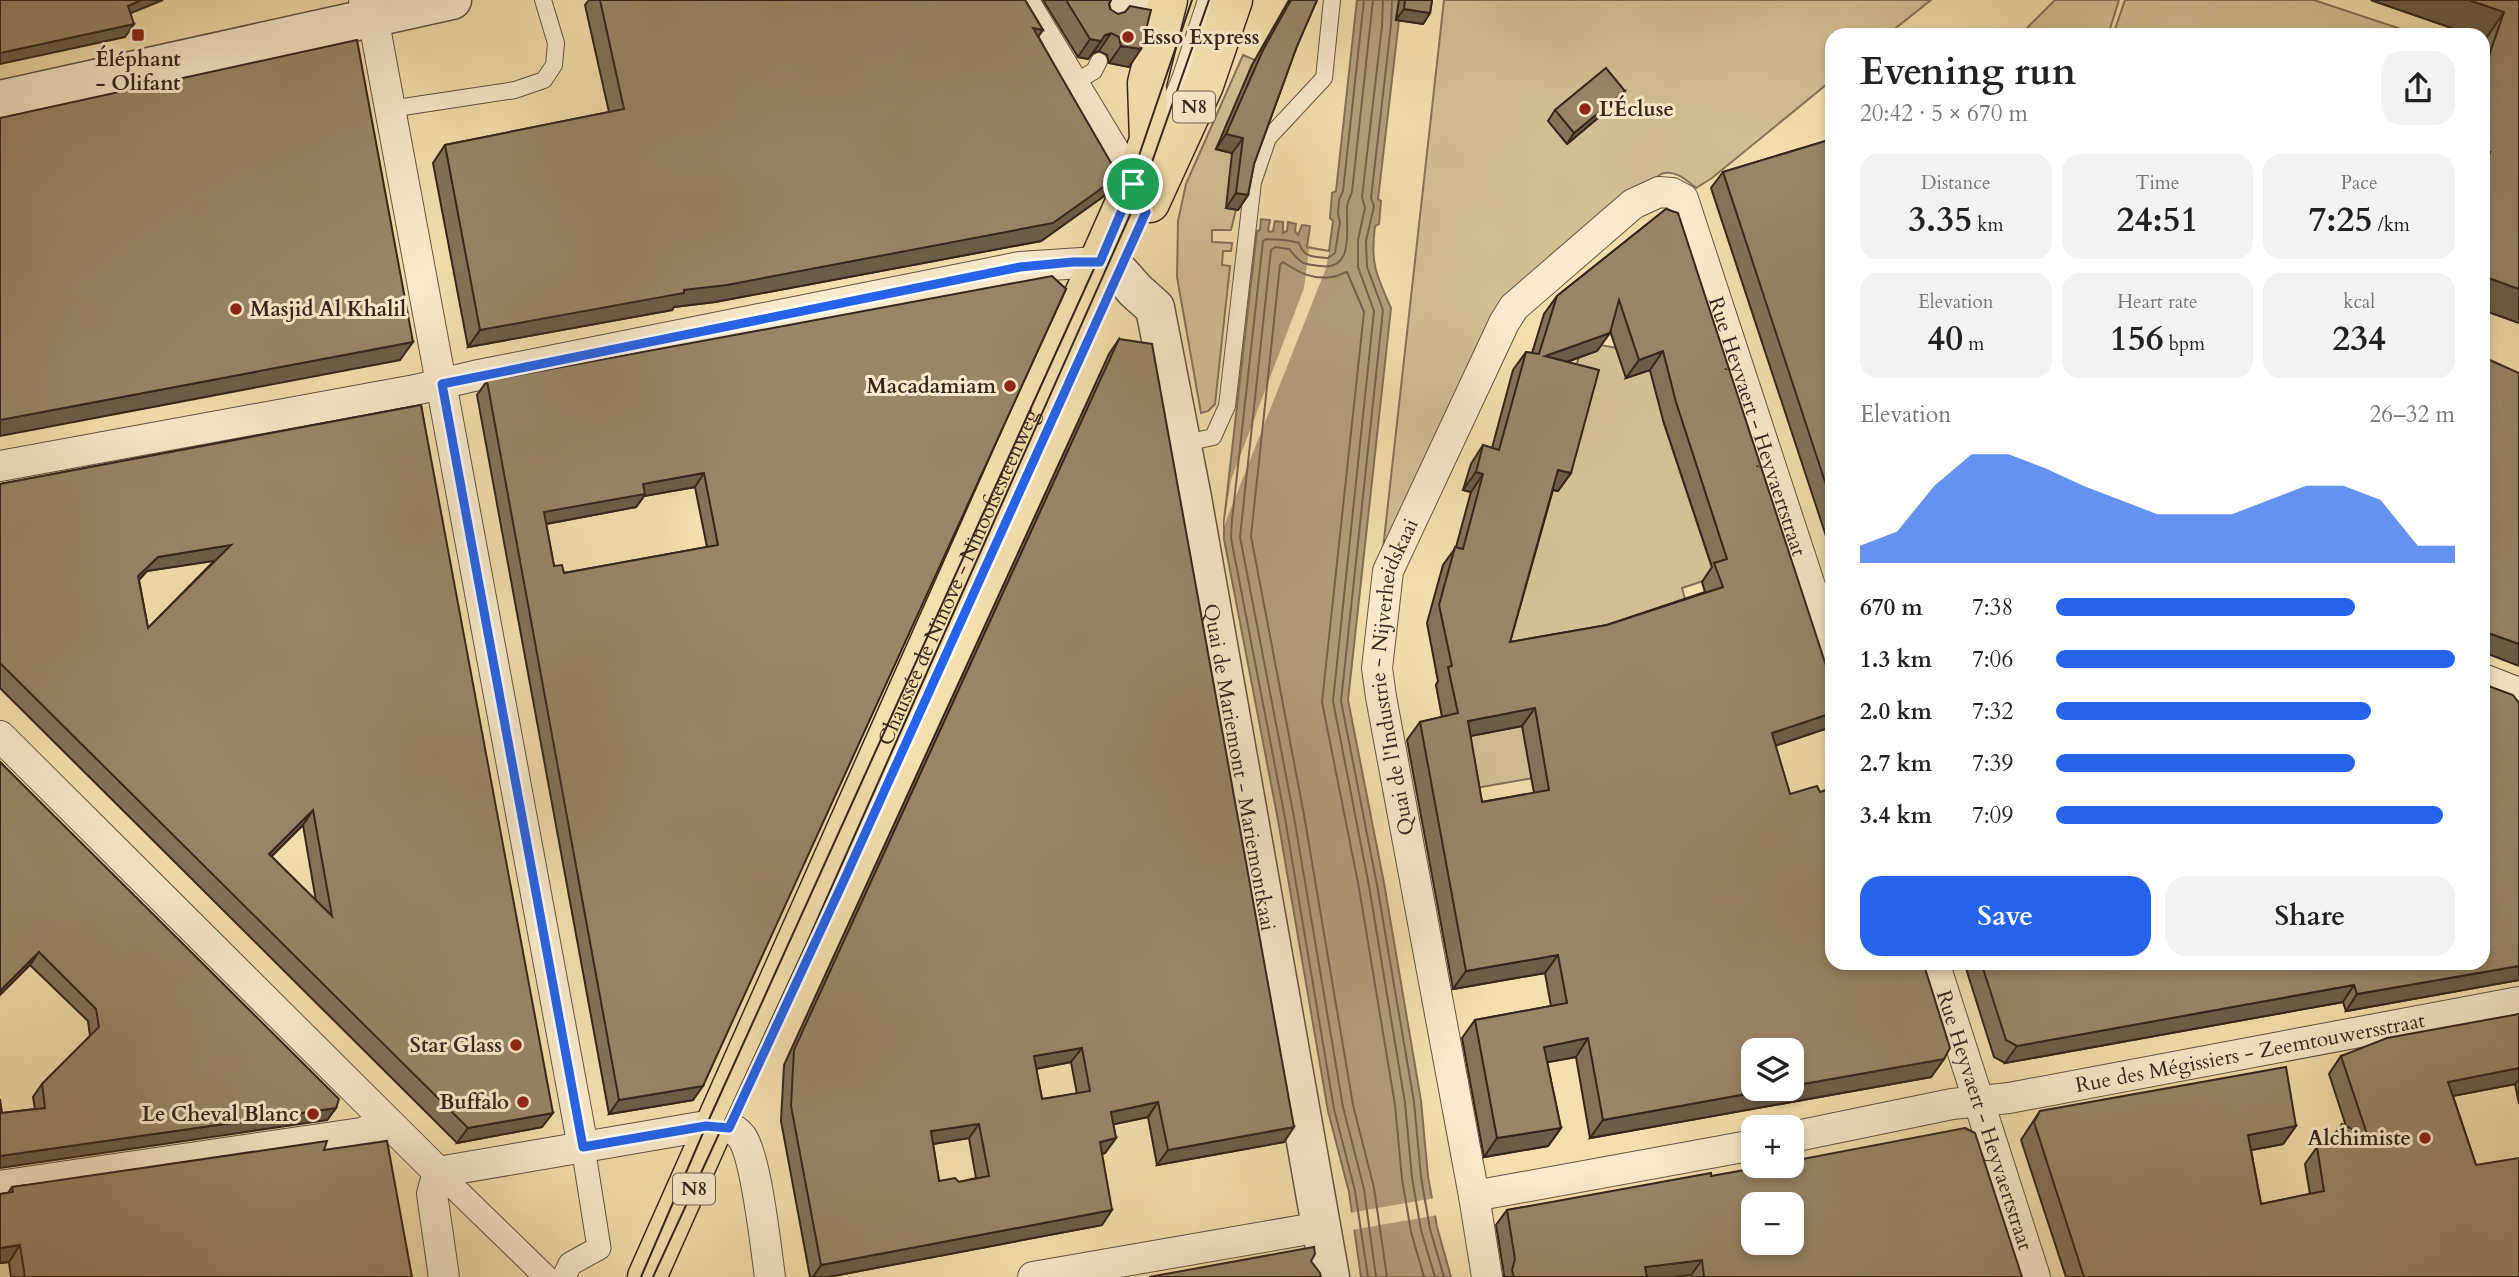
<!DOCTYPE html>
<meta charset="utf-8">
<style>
:root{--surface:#fff;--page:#f2f2f2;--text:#222;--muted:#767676;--accent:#2563eb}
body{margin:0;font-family:Cardo,serif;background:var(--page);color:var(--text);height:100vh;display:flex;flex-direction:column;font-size:26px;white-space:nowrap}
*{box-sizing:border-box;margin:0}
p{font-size:23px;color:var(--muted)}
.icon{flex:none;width:38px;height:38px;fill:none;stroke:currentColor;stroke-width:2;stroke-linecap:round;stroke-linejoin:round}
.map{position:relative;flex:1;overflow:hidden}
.sheet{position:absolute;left:1825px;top:28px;width:665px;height:942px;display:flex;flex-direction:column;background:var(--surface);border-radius:21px;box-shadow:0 4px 10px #0003}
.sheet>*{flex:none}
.controls{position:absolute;left:1741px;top:1038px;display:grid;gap:14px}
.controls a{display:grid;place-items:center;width:63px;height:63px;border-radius:14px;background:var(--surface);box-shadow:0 4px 10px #0003;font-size:35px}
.pin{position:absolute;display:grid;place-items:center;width:60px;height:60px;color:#fff;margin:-30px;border:4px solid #fff;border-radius:50%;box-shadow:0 2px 7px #0007}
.round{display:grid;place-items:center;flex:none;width:74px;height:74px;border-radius:21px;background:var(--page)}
.headline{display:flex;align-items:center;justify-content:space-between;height:119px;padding:0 35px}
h1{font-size:38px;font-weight:700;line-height:52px}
.metrics{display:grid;grid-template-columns:repeat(3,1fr);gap:10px;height:119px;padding:7px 35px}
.metrics div{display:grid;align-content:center;border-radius:18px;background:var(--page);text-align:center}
.metrics b{font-size:35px;font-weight:700}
.metrics small{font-size:19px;font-weight:400}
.metrics p{font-size:19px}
.chart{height:196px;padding:14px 35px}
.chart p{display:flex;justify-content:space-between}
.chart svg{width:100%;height:126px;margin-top:7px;fill:var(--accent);opacity:.7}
.action{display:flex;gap:14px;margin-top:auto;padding:14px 35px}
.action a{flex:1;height:80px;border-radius:21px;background:var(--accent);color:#fff;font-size:28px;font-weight:700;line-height:80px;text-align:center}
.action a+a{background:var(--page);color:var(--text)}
ul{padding:0 35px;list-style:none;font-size:23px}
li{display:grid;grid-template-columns:112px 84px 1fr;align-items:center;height:52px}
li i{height:18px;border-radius:9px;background:var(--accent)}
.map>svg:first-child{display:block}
.green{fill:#d3bf94;stroke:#847258;stroke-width:2}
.water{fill:#b39f7b;stroke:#806f55;stroke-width:2}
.pier{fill:#f4dead}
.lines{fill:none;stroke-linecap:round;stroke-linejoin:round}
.shore{stroke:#74624b;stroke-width:2}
.service-casing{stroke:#645440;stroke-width:18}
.pedestrian-casing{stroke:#645440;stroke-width:25}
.minor-casing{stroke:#645440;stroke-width:32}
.tertiary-casing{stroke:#645440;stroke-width:41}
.primary-casing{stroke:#34261b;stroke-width:41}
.service{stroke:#f8eaca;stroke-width:16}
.pedestrian{stroke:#f8eaca;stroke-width:23}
.minor{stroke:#f8eaca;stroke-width:30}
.tertiary{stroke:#f8eaca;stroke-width:38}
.primary{stroke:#f4dead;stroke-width:38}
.tram{stroke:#34261b;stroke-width:2}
.wall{fill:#837359;stroke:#34261b;stroke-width:2;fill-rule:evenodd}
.shaded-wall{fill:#6a5e48;stroke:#34261b;stroke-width:2}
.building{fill:#988667;stroke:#34261b;stroke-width:2;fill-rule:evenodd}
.route-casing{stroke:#fff;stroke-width:14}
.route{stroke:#2563eb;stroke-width:9}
.poi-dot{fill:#8f2418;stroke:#f8eaca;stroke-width:2.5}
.labels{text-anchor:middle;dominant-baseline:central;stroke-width:6;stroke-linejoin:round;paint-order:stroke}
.shield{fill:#f8eaca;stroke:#6f6150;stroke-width:2}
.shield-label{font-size:19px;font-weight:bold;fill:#34261b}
.poi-label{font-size:21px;font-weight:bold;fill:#34261b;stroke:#f8eaca;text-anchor:end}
.street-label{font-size:21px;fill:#34261b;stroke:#f8eaca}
</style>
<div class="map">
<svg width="2519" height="1277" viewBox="0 0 2519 1277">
<rect width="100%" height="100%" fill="#f4dead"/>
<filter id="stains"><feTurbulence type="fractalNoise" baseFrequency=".00286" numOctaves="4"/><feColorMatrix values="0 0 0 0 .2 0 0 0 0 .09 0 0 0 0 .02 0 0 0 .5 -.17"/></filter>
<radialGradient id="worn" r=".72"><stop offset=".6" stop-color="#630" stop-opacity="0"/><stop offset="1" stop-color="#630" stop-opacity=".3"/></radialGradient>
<g class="green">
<path d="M1444,0H1931L1887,35H1832V80L1712,178L1696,188C1686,180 1675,169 1661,174L1534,277L1381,567Z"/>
<polygon points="2055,0 2119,0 2108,35 2020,35"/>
<polygon points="2125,0 2314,0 2419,35 2113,35"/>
<polygon points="1243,55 1255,60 1216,149 1249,157 1231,230 1212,230 1212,242 1232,243 1231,251 1223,251 1222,265 1230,266 1215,404 1208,411 1201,413 1177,277 1178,221 1186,184"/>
<polygon points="1583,342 1617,348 1650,370 1655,388 1669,418 1663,421 1715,577 1682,588 1723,737 1626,762 1464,790 1443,720 1436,685 1439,684 1436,671 1509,658 1501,618 1545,488 1558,491 1571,385"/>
</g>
<path class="water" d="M1357,0H1399L1396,19L1399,20L1378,199L1381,201L1379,224L1375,226C1370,263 1376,274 1391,308L1348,700L1384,883L1421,1101L1428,1176L1437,1227L1451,1277H1361L1349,1192L1328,1111L1278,820L1224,539V520L1257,231L1260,230L1261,219L1270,220L1268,230L1270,232L1273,231L1275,221L1283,222V233L1287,231L1288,222L1296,224L1295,231L1298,235L1302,225L1310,226L1307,247L1329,251L1333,221L1330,218L1332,193L1336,191Z"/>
<g class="pier">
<polygon points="1309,249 1329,252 1326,268 1224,526 1231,480 1304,288"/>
<polygon points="1435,1198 1438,1215 1352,1230 1349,1213"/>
</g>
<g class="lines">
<g class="shore">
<path d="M1364,0L1343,191L1339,200L1338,214L1340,222L1335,253L1328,258C1314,257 1304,258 1299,243C1287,239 1277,240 1266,239L1263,241L1232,520L1231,538L1285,818L1334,1109L1355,1191L1368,1277"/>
<path d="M1373,0L1352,192C1350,198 1347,202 1347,208C1346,228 1355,271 1320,266C1301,264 1301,263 1289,249L1275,247L1271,250L1240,537L1294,817L1343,1107L1364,1189L1376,1277"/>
<polyline points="1383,0 1382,26 1362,197 1365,208 1358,240 1358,267 1374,311 1333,701 1369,886 1405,1103 1412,1178 1421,1230 1435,1277"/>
<polyline points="1392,0 1391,25 1371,198 1374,206 1366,241 1367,267 1383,310 1341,701 1377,885 1414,1102 1421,1177 1430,1229 1444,1277"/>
<path d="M1387,1277L1374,1188L1353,1105L1304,815L1251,536L1280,265L1283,262C1298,272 1312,280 1331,277C1337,277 1342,273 1347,272L1364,312L1322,702L1359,888L1395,1105L1402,1179L1411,1232L1424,1277"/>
</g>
<defs>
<g id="service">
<polyline points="1107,21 1116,6 1147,0"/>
<polyline points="1072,84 1094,71 1099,61"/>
<polyline points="390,109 515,90 544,80 554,65 556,43 543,0"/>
<polyline points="1160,128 1181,76 1206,0"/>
<polyline points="1181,444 1213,437 1227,406 1253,182 1268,138 1324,78 1332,0"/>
</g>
<g id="pedestrian">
<polyline points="438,1172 546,1277"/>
<polyline points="564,1277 570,1264 599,1248 583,1147"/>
</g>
<g id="minor">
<polyline points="364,0 373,17 583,1147"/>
<polyline points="1023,0 1131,179 1140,198"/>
<polyline points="0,466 415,390 474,376 1020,267 1097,262 1116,270"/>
<polyline points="2483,679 2519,693"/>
<polyline points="0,736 438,1172"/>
<path id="s1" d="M1934,962L2035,1277"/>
<path id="s2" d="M1792,1137L1952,1104L2009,1098L2519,1002"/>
<path d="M438,1172L706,1126C718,1124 733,1126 741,1136C756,1154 766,1249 770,1277"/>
<polyline points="438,1172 432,1194 444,1277"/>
<polyline points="0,1186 361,1133 388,1123"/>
<polyline points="1474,1196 1754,1145"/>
<polyline points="1033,1277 1321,1227"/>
<path id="s3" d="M1487,1277L1474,1196L1381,697L1377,668L1388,571L1504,323L1514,307L1633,204L1659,192L1672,193L1683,199L1832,653"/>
</g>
<g id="tertiary">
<polyline points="0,100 452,0"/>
<path id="s4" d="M1119,272L1136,291L1155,308L1192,498L1330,1277"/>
</g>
<g id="primary">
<polyline points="1150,203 1204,85 1233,0"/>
<path id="s5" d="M647,1277L1133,184L1149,140L1147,83L1168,0"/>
</g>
</defs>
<use href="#service" class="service-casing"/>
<use href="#pedestrian" class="pedestrian-casing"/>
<use href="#minor" class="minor-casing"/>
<use href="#tertiary" class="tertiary-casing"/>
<use href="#primary" class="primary-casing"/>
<use href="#service" class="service"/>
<use href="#pedestrian" class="pedestrian"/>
<use href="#minor" class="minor"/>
<use href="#tertiary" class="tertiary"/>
<use href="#primary" class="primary"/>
<g class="tram">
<polyline points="641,1277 706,1126 1097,262 1131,179 1192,0"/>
<polyline points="653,1277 806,945 1146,179 1209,0"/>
</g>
</g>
<g class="wall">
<polygon points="589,0 1025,0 1043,30 1038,36 1116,178 1104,196 1041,241 715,302 674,307 672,310 468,347 433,163 445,145 609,112 585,5"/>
<polygon points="1043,0 1111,0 1109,4 1129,67 1109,63 1107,55 1099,51 1093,53 1088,59 1078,57"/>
<polygon points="1289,0 1317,0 1297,46 1254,164 1248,195 1238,210 1226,208 1232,153 1216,149 1252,65"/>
<polygon points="1399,0 1432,0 1430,13 1423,24 1396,20"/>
<polygon points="2371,0 2519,0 2519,323 2483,310 2483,45 2485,40 2483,39 2483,35 2472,35"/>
<polygon points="1625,91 1618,101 1567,144 1548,121 1555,110"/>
<polygon points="1832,139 1832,554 1711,188 1723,172"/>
<path d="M1666,209L1828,728L1775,746L1790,794L1820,792L1944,1059L1931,1077L1590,1138L1576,1057L1547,1062L1561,1128L1548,1146L1484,1157L1462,1038L1475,1020L1551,1006L1545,973L1453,989L1407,740L1420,722L1442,717L1436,685L1438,681L1427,623L1443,565L1456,547L1471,492L1463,490L1471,464L1483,445L1492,448L1513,370L1526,352L1532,353L1544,314L1557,296ZM1610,331L1626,378L1650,370L1663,420L1712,567L1702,582L1705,592L1607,625L1510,642L1553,490L1558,491L1571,473L1567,362L1597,351ZM1522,726L1534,793L1482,802L1470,736Z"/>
<path d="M1066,289L693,1100L609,1114L477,395L487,381ZM695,487L707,547L564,573L554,566L546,524L636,507L644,496Z"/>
<path d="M1119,339L1284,1142L1157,1165L1148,1117L1113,1124L1116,1138L1105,1153L1102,1154V1225L828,1277H810L781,1121L784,1065L1109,354ZM1071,1062L1077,1094L1042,1099L1036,1069ZM969,1138L976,1178L959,1182L939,1181L933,1144Z"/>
<path d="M421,405L542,1127L457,1143L0,688V484ZM215,560L148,628L139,580L147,571ZM303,825L316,901L271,856Z"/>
<polygon points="2519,703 2519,980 2346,1011 2343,1002 2005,1063 1994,1057 1964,962 2483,962"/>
<polygon points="0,762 336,1108 327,1120 2,1113 35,1109 33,1097 42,1084 90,1036 88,1021 30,965"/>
<polygon points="2519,1014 2519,1104 2515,1084 2453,1096 2476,1165 2519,1277 2066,1277 2021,1140 2040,1111 2296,1126 2283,1144 2251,1150 2261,1204 2310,1194 2305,1164 2317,1147 2328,1143 2342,1124 2346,1126 2329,1074 2341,1056"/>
<polygon points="324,1150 412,1277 11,1277 9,1262 0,1263 0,1194 8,1193 12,1187"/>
<polygon points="1711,1176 2022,1277 1692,1277 1691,1275 1673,1277 1504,1277 1504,1274 1496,1225 1507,1210"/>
</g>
<g class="shaded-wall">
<polygon points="141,0 163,0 119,18 128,6"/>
<polygon points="2371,0 2469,0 2504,12 2485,40 2483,39 2483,35 2472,35"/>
<polygon points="1404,9 1430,13 1423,24 1396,20"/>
<polygon points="134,24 125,37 0,64 0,53"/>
<polygon points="1033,28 1043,30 1031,47"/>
<polygon points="1111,33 1099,51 1093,53 1105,35"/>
<polygon points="1090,39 1101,41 1088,59 1078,57"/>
<polygon points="1121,46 1141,49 1129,67 1109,63"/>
<polygon points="1625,91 1618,101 1567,144 1574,133"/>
<polygon points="1226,134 1243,138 1232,153 1216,149"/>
<polygon points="2483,150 2490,152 2483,162"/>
<polygon points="1116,178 1104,196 1041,241 715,302 674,307 672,310 468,347 480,330 684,290"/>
<polygon points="1236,193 1248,195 1238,210 1226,208"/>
<polygon points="2483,276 2519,289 2519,323 2483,310"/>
<polygon points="1610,333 1597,351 1532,374 1545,356"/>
<polygon points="413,342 400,360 0,436 0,420"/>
<polygon points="1663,351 1650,370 1626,378 1639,360"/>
<polygon points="1558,470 1571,473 1558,491 1545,488"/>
<polygon points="1476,472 1483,474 1471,492 1463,490"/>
<polygon points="704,473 695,487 644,496 636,507 535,526 544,512 643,484"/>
<polygon points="231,545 220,560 147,571 128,591 138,576 158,557"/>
<polygon points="2483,631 2519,644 2519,666 2483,652"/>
<polygon points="1535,708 1522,726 1455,739 1468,721"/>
<polygon points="1832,713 1832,722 1828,728 1759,751 1772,733"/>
<polygon points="313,810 303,825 259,869 269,854"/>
<polygon points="39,952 30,965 0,995 0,991"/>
<polygon points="1558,955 1545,973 1453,989 1466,971"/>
<polygon points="2519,966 2519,980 2346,1011 2357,994"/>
<polygon points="2354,985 2343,1002 2005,1063 2017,1046"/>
<polygon points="1588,1038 1576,1057 1532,1065 1544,1047"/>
<polygon points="1082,1048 1071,1062 1023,1071 1034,1056"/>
<polygon points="1944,1059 1931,1077 1590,1138 1603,1120 1779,1088 1792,1088 1792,1086"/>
<polygon points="2519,1068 2519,1079 2515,1084 2436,1099 2448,1082"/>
<polygon points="703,1086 693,1100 609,1114 619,1100"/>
<polygon points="1158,1102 1148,1117 1101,1127 1111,1112"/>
<polygon points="336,1108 327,1120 0,1168 0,1156"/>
<polygon points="553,1113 542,1127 457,1143 468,1128"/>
<polygon points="979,1124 969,1138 921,1146 931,1131"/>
<polygon points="2296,1126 2283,1144 2236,1153 2248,1135"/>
<polygon points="1294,1127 1284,1142 1157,1165 1168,1150"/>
<polygon points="1561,1128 1548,1146 1484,1157 1497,1138"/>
<polygon points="1116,1138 1105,1153 1090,1156 1100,1142"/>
<polygon points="1112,1210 1102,1225 828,1277 813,1277 821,1265"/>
<polygon points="20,1245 9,1262 0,1263 0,1248"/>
<polygon points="1702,1260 1691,1275 1673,1277 1638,1277 1645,1267"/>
</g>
<g class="building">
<polygon points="0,0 141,0 128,6 134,24 0,53"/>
<polygon points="600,0 1025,0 1043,30 1033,28 1118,175 1116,178 1053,223 727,285 684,290 684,293 480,330 445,145 624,109"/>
<polygon points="1066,0 1111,0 1109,4 1110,9 1118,14 1125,12 1130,6 1151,10 1141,49 1121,46 1119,37 1111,33 1105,35 1101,41 1090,39"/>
<polygon points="1291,0 1317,0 1297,46 1254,164 1248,195 1236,193 1243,138 1226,134 1263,50"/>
<polygon points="1405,0 1432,0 1430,13 1404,9"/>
<polygon points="2469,0 2519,0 2519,289 2483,276 2483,173 2490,152 2483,150 2483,73 2504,12"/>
<polygon points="357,40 413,342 0,420 0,118"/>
<polygon points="1606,68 1625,91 1574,133 1555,110"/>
<polygon points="1832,139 1832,503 1723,172"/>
<path d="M1666,209L1678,213L1832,684V713L1772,733L1790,794L1817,786L1820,792L1832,788V962H1923L1950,1048L1944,1059L1792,1086V1050H1754V1088H1779L1603,1120L1588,1038L1544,1047L1561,1128L1497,1138L1475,1020L1567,1003L1558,955L1466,971L1420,722L1458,713L1448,667L1452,666L1439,605L1455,547L1463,549L1483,474L1476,472L1483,445L1499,450L1526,352L1539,354L1557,296ZM1619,300L1639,360L1663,351L1676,402L1727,559L1714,563L1723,587L1607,625L1510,642L1558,470L1571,473L1599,370L1545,356L1610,333ZM1535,708L1549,790L1482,802L1468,721Z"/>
<path d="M1052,276L1066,289L703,1086L619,1100L487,381ZM704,473L718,545L564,573L562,565L554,566L544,512L645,494L643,484Z"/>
<path d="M1119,339L1152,344L1294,1127L1168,1150L1158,1102L1111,1112L1116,1138L1100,1142L1112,1210L821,1265L791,1106L794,1050ZM1082,1048L1090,1091L1042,1099L1034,1056ZM979,1124L989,1176L959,1182L955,1178L939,1181L931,1131Z"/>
<polygon points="2483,357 2519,373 2519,644 2483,631"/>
<path d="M421,405L553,1113L468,1128L0,663V484ZM231,545L148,628L138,576L158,557ZM313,810L332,916L269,854Z"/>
<polygon points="2483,684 2513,695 2519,703 2519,966 2357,994 2354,985 2017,1046 2006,1040 1981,962 2483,962"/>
<polygon points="0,762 339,1099 336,1108 0,1156 0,1099 2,1113 45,1108 42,1084 99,1027 96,1009 39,952 0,991"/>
<polygon points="2519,1014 2519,1068 2448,1082 2476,1165 2519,1158 2519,1277 2084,1277 2034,1122 2040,1111 2286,1067 2296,1126 2248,1135 2261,1204 2324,1191 2317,1147 2334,1142 2342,1124 2368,1137 2341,1056 2387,1038"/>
<path d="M1965,1128L1975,1133L2022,1277H1704L1702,1260L1645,1267L1647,1277H1514L1512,1270L1515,1259L1507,1210L1711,1173V1176L1767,1166H1792V1161ZM1754,1204H1792V1242H1754Z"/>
<polygon points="327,1141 324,1150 387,1141 412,1277 25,1277 20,1245 0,1248 0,1194 13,1192 12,1187"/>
<polygon points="1314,1247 1315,1254 1311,1261 1320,1273 1321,1277 1149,1277"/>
</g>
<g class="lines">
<defs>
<polygon id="route" points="1133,184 1146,212 845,878 729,1128 706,1126 583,1147 442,384 1020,267 1073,262 1100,262"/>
</defs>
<use href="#route" class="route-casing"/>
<use href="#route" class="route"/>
</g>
<g class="poi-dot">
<rect x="131" y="28" width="14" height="14" rx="3.5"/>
<circle cx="1128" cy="37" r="7"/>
<circle cx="1585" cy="109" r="7"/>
<circle cx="236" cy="309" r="7"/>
<circle cx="1010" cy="386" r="7"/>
<circle cx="516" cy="1045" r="7"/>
<circle cx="523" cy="1102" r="7"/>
<circle cx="313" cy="1114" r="7"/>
<circle cx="2425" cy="1138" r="7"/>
</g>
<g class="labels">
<g class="shield">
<rect x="1173" y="91.5" width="42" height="31" rx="5"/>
<rect x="673" y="1173.5" width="42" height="31" rx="5"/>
</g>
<g class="shield-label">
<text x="1194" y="107">N8</text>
<text x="694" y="1189">N8</text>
</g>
<g class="poi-label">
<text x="1142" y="37" text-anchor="start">Esso Express</text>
<text x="138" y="59" text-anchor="middle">Éléphant<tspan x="138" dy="24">- Olifant</tspan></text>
<text x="1599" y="109" text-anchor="start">L'Écluse</text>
<text x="250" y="309" text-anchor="start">Masjid Al Khalil</text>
<text x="996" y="386">Macadamiam</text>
<text x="502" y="1045">Star Glass</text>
<text x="509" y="1102">Buffalo</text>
<text x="299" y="1114">Le Cheval Blanc</text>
<text x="2411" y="1138">Alchimiste</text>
</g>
<g class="street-label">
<text stroke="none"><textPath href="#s3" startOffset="1460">Rue Heyvaert - Heyvaertstraat</textPath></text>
<text stroke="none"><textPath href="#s5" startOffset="766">Chaussée de Ninove - Ninoofsesteenweg</textPath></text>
<text stroke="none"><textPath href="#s3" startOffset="611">Quai de l'Industrie - Nijverheidskaai</textPath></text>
<text stroke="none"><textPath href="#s4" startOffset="518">Quai de Mariemont - Mariemontkaai</textPath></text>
<text stroke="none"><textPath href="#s2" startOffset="466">Rue des Mégissiers - Zeemtouwersstraat</textPath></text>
<text stroke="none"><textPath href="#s1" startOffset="166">Rue Heyvaert - Heyvaertstraat</textPath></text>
</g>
</g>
<rect width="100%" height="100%" filter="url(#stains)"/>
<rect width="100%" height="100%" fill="url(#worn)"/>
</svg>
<div class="controls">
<a><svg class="icon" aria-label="layers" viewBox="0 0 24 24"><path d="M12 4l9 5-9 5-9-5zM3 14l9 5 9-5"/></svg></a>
<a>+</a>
<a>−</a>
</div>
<div class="pin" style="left:1133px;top:184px;background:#1e9e55"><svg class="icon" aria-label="arrive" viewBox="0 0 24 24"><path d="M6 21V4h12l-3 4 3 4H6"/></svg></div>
<section class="sheet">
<div class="headline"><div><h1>Evening run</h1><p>20:42 · 5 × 670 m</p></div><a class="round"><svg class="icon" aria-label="share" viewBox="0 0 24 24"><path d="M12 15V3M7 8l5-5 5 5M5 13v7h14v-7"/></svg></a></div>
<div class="metrics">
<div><p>Distance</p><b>3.35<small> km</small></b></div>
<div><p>Time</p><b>24:51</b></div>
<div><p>Pace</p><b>7:25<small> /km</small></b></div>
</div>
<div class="metrics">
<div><p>Elevation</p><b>40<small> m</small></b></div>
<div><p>Heart rate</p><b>156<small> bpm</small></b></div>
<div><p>kcal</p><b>234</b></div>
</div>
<div class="chart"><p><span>Elevation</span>26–32 m</p>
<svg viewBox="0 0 160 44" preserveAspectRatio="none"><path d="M0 44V38L10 33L20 17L30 6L40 6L50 11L60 17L70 22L80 27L90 27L100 27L110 22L120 17L130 17L140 22L150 38L160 38V44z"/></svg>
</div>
<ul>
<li><b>670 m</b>7:38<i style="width:75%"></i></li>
<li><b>1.3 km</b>7:06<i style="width:100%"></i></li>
<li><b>2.0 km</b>7:32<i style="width:79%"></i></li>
<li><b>2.7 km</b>7:39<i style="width:75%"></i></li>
<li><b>3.4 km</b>7:09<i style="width:97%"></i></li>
</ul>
<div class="action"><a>Save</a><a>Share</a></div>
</section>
</div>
